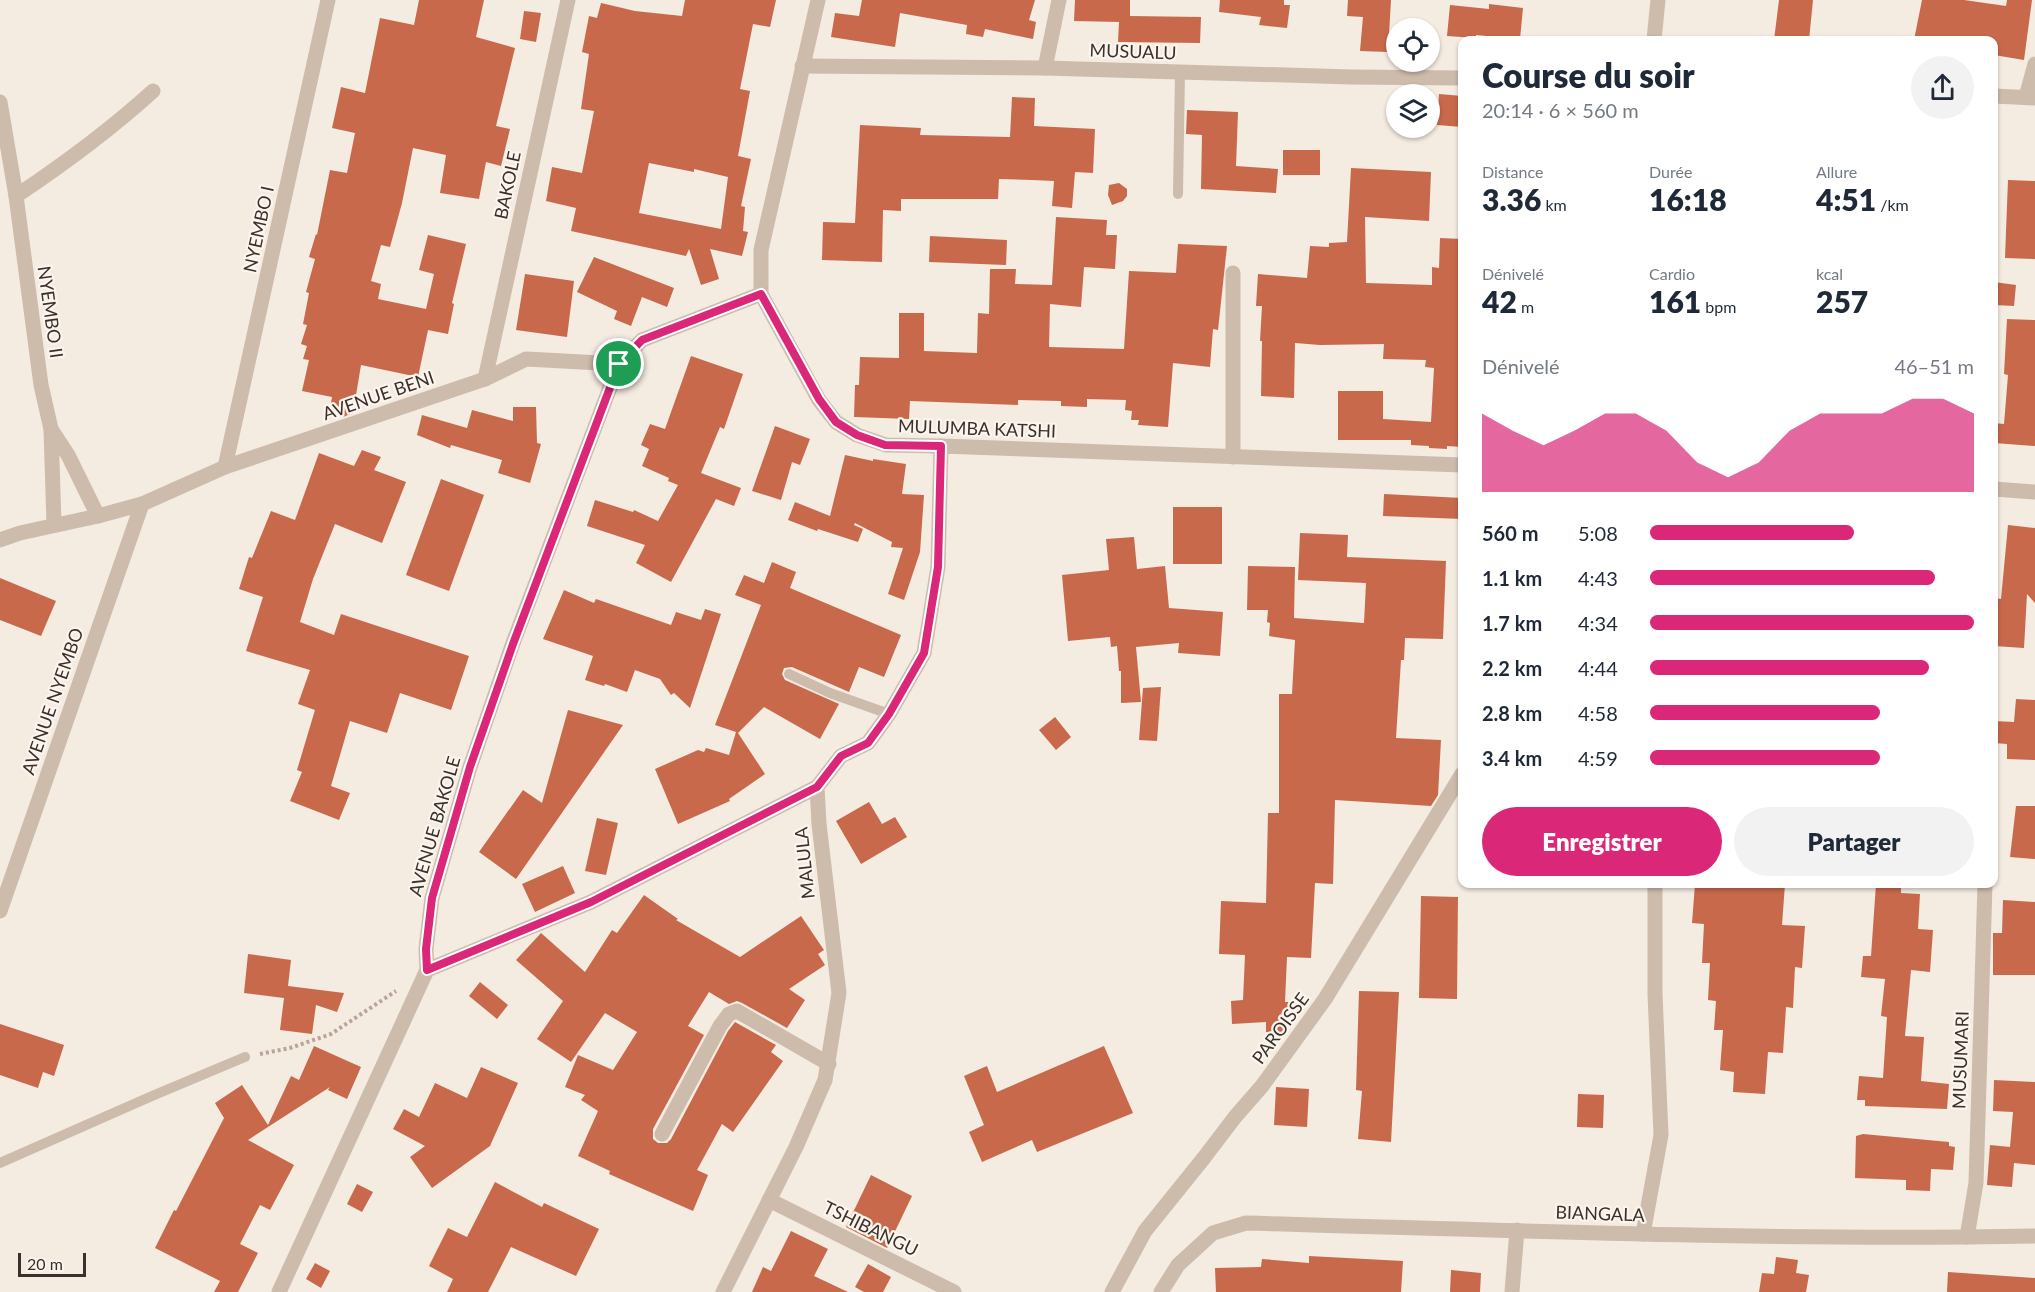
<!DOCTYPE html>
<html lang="fr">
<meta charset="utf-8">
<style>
:root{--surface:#fff;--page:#f2f2f3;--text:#1f2937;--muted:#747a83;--accent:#db2777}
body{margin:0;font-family:Lato,sans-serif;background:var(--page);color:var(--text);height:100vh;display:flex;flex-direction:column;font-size:22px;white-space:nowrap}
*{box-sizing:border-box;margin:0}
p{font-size:20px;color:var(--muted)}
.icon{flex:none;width:33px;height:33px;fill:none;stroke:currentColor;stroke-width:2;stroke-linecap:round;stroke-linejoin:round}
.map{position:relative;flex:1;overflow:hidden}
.drawer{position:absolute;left:1458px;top:36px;width:540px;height:852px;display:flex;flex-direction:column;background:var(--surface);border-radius:12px;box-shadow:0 2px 4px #0004}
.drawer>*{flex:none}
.tools{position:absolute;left:1386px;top:18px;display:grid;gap:12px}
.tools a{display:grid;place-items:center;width:54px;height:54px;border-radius:50%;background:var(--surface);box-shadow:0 2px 4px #0004;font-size:30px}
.scale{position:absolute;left:18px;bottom:15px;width:68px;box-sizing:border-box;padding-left:6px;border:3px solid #3b302b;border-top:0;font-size:16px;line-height:21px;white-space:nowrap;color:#3b302b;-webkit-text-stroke:4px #fbf5ee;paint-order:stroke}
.pin{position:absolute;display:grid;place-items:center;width:51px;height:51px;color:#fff;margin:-26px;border:3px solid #fff;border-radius:50%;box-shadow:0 2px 6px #0007}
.round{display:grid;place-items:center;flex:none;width:63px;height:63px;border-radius:32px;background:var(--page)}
.overview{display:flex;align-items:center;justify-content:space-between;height:102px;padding:0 24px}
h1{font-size:33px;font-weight:800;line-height:45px}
.stats{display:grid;grid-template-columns:repeat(3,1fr);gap:9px;height:102px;padding:6px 24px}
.stats div{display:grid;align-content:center}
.stats b{font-size:30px;font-weight:800}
.stats small{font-size:16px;font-weight:400}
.stats p{font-size:16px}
.chart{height:168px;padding:12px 24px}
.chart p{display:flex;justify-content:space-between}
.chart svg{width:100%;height:108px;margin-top:6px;fill:var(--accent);opacity:.7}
.primary-button{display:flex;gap:12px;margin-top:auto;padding:12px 24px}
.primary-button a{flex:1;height:69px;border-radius:36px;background:var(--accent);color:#fff;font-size:24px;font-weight:800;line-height:69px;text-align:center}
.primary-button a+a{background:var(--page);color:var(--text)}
ul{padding:0 24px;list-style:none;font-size:20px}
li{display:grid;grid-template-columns:96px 72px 1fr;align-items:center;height:45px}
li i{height:15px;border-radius:8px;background:var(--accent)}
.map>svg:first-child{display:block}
.building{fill:#c8694b;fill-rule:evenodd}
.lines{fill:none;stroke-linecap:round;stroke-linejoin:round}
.path{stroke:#b9a596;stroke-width:4;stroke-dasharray:3 3;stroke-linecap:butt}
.service{stroke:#cdbbac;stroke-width:10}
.minor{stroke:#cdbbac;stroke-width:15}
.tertiary{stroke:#cdbbac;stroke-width:15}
.route-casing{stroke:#fff;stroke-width:12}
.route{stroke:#db2777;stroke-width:8}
.labels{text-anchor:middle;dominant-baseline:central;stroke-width:4.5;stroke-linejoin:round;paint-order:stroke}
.street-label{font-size:18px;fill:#3b302b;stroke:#fbf5ee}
</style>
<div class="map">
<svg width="2035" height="1292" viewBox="0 0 2035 1292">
<rect width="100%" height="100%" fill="#f4ebe1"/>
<g class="building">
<polygon points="419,0 484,0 476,37 515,48 496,126 510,129 501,166 486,162 479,199 440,193 446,155 413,148 402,203 390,247 381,245 371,281 381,284 378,299 426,309 434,274 419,270 428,235 466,244 452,303 454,304 448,334 428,330 418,377 361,365 353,413 343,417 329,414 332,397 302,391 309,360 303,359 307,346 301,344 307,325 303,324 309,293 306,292 315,259 309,257 316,234 317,235 330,170 347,173 355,133 332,128 341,87 365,93 380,18 414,25"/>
<path d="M685,0H776L770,27L753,24L740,89L750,91L738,156L751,159L741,206L745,207L743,231L748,232L742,256L710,249L719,279L701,285L689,249L686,256L571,231L576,208L546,201L552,167L582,173L594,111L581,109L589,54L582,52L589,16L597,18L601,3L635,11L682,16ZM649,163L694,172V169L728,177L721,229L639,213Z"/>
<polygon points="862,0 1035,0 1029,20 1036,22 1033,39 985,29 983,37 966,34 967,25 900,13 895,47 831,37 835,13 859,16"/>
<polygon points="1075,0 1130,0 1130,16 1201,17 1200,43 1118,42 1119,22 1074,21"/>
<polygon points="1220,0 1284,0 1284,5 1290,5 1287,28 1259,25 1261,17 1219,12"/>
<polygon points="1348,0 1391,0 1388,52 1360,51 1363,17 1347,16"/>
<polygon points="1779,0 1813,0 1809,40 1774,40"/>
<polygon points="1922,0 1964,0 2006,6 2007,0 2032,0 2024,60 1994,55 1994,40 1914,40"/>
<polygon points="1489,4 1523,8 1520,39 1476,35 1476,38 1447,36 1450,5 1489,9"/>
<polygon points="524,11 541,13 536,42 520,39"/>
<polygon points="1439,94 1462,96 1462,127 1437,125"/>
<polygon points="1012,97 1035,98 1034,126 1095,129 1093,173 1075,172 1072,208 1052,206 1054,181 1032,180 999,179 998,199 901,199 901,211 883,210 882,262 822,260 823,222 855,223 860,125 921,128 920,135 1010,137"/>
<polygon points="1187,110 1238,112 1236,166 1278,169 1276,193 1201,189 1202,135 1186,134"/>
<rect x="1283" y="150" width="37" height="25"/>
<polygon points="1351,168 1431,172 1429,221 1365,217 1366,283 1432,285 1432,267 1439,268 1440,238 1462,239 1462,447 1447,446 1447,449 1429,448 1429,446 1411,445 1411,440 1338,440 1338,391 1383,391 1383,419 1431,422 1434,368 1425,367 1426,360 1383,359 1384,344 1320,345 1295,343 1294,398 1261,396 1262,341 1260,341 1262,306 1256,306 1258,274 1307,278 1310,246 1329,247 1329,243 1347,242"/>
<polygon points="2008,180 2035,181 2035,259 2005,258"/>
<polygon points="1119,183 1127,189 1127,196 1123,201 1112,205 1108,195 1109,185"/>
<polygon points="1056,217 1107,220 1106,235 1117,235 1115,269 1084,267 1081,307 1050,304 1049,347 1124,349 1129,271 1176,273 1178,244 1227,246 1218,330 1213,329 1210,367 1173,363 1168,427 1138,425 1139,420 1131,420 1132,411 1125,410 1126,400 1087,399 1087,407 1061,406 1061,401 1018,400 1018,405 910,401 909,419 854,417 855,385 859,385 860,357 899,358 899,313 924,313 924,351 977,353 978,313 989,314 990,269 1016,269 1015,284 1052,285"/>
<polygon points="930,236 1007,240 1006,265 929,262"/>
<polygon points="594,257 674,288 667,307 642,297 631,326 614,319 617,311 577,292"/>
<polygon points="525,274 574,281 567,337 516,330"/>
<polygon points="1994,282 2016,285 2014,306 1994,305"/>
<polygon points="2007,319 2035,320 2035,446 1994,443 1994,423 2004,424 2008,375 2004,374"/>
<polygon points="691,356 743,374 724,429 720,427 701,473 741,488 734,506 716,499 671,582 636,563 645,545 587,526 595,500 633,512 634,510 658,521 678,485 668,481 669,478 642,466 649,449 641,445 650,424 665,429"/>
<polygon points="513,407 536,407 537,443 541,444 530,483 498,473 502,460 451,445 450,448 417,435 422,415 467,428 472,410 513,421"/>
<polygon points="775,426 810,439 800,465 792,462 781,500 752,491"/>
<polygon points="362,450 381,457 374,470 406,482 382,543 335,524 313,579 300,622 334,635 341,614 469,656 451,710 400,693 387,733 350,721 331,786 350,793 339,820 290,801 302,772 297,770 315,710 298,704 310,670 246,651 263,597 239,589 249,557 252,558 271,511 295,520 319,453 354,466"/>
<polygon points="845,455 873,461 873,459 906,464 902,494 924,495 920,552 904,600 888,594 903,548 891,547 892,542 855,523 854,525 863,529 858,542 818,529 817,531 788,520 795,502 830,516"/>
<polygon points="441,479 484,495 449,591 406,575"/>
<polygon points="1384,494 1462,498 1462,519 1383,516"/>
<rect x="1173" y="507" width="49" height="57"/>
<polygon points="2008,525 2035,528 2035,603 2027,594 2024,648 1994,646 1994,598 2001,599"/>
<polygon points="1300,533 1348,535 1347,557 1446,561 1443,639 1405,638 1404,660 1401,660 1396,738 1441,740 1438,795 1431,806 1335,800 1333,884 1315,883 1311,958 1287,957 1285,1002 1289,1002 1286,1034 1266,1032 1266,1022 1232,1024 1231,1001 1243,1000 1245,955 1219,954 1221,901 1266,903 1268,813 1279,813 1279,694 1292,694 1295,640 1269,636 1270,623 1267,622 1268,610 1247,610 1248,566 1295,567 1294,618 1364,623 1366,583 1298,580"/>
<polygon points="1134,537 1137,569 1165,566 1169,608 1223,612 1220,656 1178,653 1179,643 1136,647 1141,702 1121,703 1121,671 1119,671 1117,646 1111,647 1110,637 1068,641 1062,575 1109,570 1106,539"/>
<polygon points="772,562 796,572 790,588 901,635 884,677 859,667 849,692 792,667 784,668 782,674 785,680 839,704 820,739 764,707 738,733 765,774 729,799 730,801 678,824 655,769 698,750 704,752 706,748 729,755 736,732 715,725 761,605 735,595 744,575 764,583"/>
<polygon points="0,578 56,601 41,636 0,620"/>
<polygon points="564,590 594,603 596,599 671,625 676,612 701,620 705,609 721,614 690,708 674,693 671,695 660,679 635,670 627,692 605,684 604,686 585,680 593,656 543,639"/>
<polygon points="1161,687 1157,741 1139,740 1143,688"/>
<polygon points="2016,699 2035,700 2035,760 2007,759 2007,744 1994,743 1994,721 2014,722"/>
<polygon points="568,710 623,725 516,879 479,852 523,790 542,803"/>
<polygon points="1055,717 1071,737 1056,750 1039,730"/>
<polygon points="869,802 882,824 895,817 907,837 861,864 836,821"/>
<polygon points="2016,806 2035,806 2035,859 2010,857"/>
<polygon points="597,818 618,823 606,875 585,871"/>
<polygon points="563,866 575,893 535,912 522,884"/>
<polygon points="1695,884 1785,884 1782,925 1805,926 1802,968 1795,967 1793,1008 1786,1007 1783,1053 1768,1052 1765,1094 1733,1092 1734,1072 1720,1070 1723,1030 1714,1030 1716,1001 1708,1000 1710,963 1702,963 1704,924 1692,923"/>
<polygon points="1876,884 1901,884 1901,893 1920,894 1918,929 1933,930 1930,972 1911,970 1905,1036 1924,1037 1921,1081 1949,1084 1947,1109 1865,1106 1865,1100 1857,1100 1859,1076 1883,1078 1887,1017 1881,1016 1885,979 1861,977 1863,956 1871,956"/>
<polygon points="644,895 678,919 676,920 740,957 801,916 824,950 818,954 825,965 789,989 805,1000 787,1028 742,1003 737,1001 729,1004 709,992 688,1026 704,1035 653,1129 653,1139 658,1143 667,1143 671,1139 728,1031 735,1022 776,1045 771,1052 783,1061 733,1132 722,1124 697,1170 708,1175 693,1211 609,1174 610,1171 578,1156 598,1111 581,1100 585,1095 565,1087 578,1055 613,1070 637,1032 605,1013 571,1062 537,1039 563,1001 516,960 541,933 585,972 612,930 617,933"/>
<polygon points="1421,896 1458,897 1457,999 1419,998"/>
<polygon points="2003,900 2035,902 2035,975 1993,975 1993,933 2002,933"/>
<polygon points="248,954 291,960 288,986 344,993 337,1012 316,1005 312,1034 280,1030 284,998 244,993"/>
<polygon points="480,982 508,1005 497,1019 469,996"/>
<polygon points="1359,991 1399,992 1391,1142 1358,1139 1362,1091 1356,1090"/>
<polygon points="0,1024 64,1045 54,1076 43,1072 38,1088 0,1075"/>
<polygon points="314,1046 361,1067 347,1099 328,1090 330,1087 248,1140 294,1165 270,1210 260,1205 240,1244 258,1253 238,1292 214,1292 220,1281 155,1248 174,1210 176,1211 224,1118 215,1103 242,1085 268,1125 291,1076 299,1080"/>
<polygon points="1104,1046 1133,1113 1037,1152 1032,1140 982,1162 969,1132 984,1125 964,1076 987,1066 997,1092"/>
<polygon points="481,1067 518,1083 490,1146 432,1188 410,1157 425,1146 393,1129 404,1109 419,1117 435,1083 467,1098"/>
<polygon points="1994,1080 2035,1082 2035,1165 2014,1163 2012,1187 1987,1185 1990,1145 2010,1147 2013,1112 1993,1111"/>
<polygon points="1276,1087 1309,1089 1307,1127 1274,1125"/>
<polygon points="1578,1094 1604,1095 1603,1128 1577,1127"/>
<polygon points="1863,1134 1949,1142 1949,1146 1955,1147 1953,1170 1931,1169 1930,1191 1906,1190 1906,1180 1855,1178 1856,1136"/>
<polygon points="871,1175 912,1196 887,1248 846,1227"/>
<polygon points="495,1182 542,1207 544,1203 599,1229 576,1276 511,1247 488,1292 447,1292 453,1279 429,1266 448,1228 467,1237"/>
<polygon points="357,1184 373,1192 362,1212 347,1204"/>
<polygon points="791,1231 828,1249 814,1276 848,1292 752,1292 763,1267 771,1271"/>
<polygon points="1309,1256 1403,1261 1401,1292 1216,1292 1215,1268 1261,1267 1262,1259 1309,1263"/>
<polygon points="1776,1257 1798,1260 1796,1273 1809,1275 1806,1292 1759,1292 1762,1273 1774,1274"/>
<polygon points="315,1263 330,1271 321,1288 306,1279"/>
<polygon points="868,1264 891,1277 883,1292 864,1292 855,1287"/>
<polygon points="1451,1270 1481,1273 1480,1292 1450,1292"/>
<polygon points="1948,1272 2035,1278 2035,1292 1947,1292"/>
</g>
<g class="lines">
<polyline class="path" points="260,1054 290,1048 331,1034 396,991"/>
<g class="service">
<polyline points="1178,194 1180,72"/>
<polyline points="789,674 830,693 889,714"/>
<polyline points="0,1163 152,1096 245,1057"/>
</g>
<g class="minor">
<polyline points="818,0 761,250 761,294 819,400 836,422 857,435 886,445 941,446"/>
<polyline points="1654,40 1658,0"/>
<polyline points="802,66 1045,68 1351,77 1462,78"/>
<polyline points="1045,68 1059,0"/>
<polyline points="1994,96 2035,98"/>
<polyline points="2026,97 2035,64"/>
<polyline points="0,102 16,196 41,385 51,429 68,455 98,516"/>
<path d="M16,196C64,164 110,130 153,91"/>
<polyline points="485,379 568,0"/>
<polyline points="51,429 54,524"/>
<polyline points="1233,457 1233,273"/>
<polyline points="225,467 328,0"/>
<polyline points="0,540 20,533 98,516 142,504 225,467 485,379 526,359 619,364 642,340 761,294"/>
<polyline points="0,911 142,504"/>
<polyline points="427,970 591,902 817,787"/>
<polyline points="662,1134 720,1026 729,1014 737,1011 829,1064"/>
<polyline points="769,1200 954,1292"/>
<polyline points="1643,1234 1661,1135 1655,994 1655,884"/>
<polyline points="1967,1237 1976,1183 1985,884"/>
<polyline points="279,1292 427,970 426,949 432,898 470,767 513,643 619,364"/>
<polyline points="1112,1292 1145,1231 1203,1159 1235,1117 1262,1086 1325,999 1462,774"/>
<path d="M1161,1292L1178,1265L1213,1233L1246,1223C1509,1230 1772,1241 2035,1236"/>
<polyline points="1512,1292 1517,1230"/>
</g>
<g class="tertiary">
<polyline points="1994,489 2035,492"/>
<polyline points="723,1292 796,1147 825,1080 839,993 819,824 817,787 841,756 868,743 889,714 924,653 938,567 941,446 1462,465"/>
</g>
</g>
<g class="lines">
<defs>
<polygon id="route" points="761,294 819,399 836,422 857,435 885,445 941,446 938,567 924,653 889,714 868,743 841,756 817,787 591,902 427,970 426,949 432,898 470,767 513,644 619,364 642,340"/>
</defs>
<use href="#route" class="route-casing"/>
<use href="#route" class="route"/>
</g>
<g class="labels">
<g class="street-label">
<text transform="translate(1133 51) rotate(2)">MUSUALU</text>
<text transform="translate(507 185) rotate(-78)">BAKOLE</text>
<text transform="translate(258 229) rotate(-78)">NYEMBO I</text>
<text transform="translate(51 312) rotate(82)">NYEMBO II</text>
<text transform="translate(378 395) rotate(-19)">AVENUE BENI</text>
<text transform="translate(977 428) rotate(2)">MULUMBA KATSHI</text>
<text transform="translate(52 701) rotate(-71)">AVENUE NYEMBO</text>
<text transform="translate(434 826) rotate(-74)">AVENUE BAKOLE</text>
<text transform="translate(804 863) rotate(-96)">MALULA</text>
<text transform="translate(1280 1028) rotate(-54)">PAROISSE</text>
<text transform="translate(1960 1060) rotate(-88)">MUSUMARI</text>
<text transform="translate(1600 1213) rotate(2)">BIANGALA</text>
<text transform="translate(871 1228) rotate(26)">TSHIBANGU</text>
</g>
</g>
</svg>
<div class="tools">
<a><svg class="icon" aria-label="locate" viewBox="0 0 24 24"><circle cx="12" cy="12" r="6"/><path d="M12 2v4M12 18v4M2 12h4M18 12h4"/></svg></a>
<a><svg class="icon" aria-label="layers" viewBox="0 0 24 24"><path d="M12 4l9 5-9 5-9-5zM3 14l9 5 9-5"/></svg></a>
</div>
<div class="scale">20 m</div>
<div class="pin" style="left:619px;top:364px;background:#1e9e55"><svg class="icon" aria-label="arrive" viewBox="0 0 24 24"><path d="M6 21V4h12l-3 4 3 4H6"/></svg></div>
<section class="drawer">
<div class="overview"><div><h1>Course du soir</h1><p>20:14 · 6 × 560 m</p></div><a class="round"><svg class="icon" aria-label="share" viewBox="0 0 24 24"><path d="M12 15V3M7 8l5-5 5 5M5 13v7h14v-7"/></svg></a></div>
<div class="stats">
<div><p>Distance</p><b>3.36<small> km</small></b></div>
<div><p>Durée</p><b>16:18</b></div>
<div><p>Allure</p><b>4:51<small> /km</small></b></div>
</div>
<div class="stats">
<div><p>Dénivelé</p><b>42<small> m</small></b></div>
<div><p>Cardio</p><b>161<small> bpm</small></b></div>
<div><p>kcal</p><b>257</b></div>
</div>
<div class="chart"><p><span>Dénivelé</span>46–51 m</p>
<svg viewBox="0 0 160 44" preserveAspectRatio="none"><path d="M0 44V12L10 19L20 25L30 19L40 12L50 12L60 19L70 32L80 38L90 32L100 19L110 12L120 12L130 12L140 6L150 6L160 12V44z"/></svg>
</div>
<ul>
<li><b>560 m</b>5:08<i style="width:63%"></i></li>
<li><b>1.1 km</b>4:43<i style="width:88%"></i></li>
<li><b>1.7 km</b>4:34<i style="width:100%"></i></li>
<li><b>2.2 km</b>4:44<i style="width:86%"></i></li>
<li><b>2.8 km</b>4:58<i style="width:71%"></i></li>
<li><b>3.4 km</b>4:59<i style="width:71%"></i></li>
</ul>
<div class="primary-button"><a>Enregistrer</a><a>Partager</a></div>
</section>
</div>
